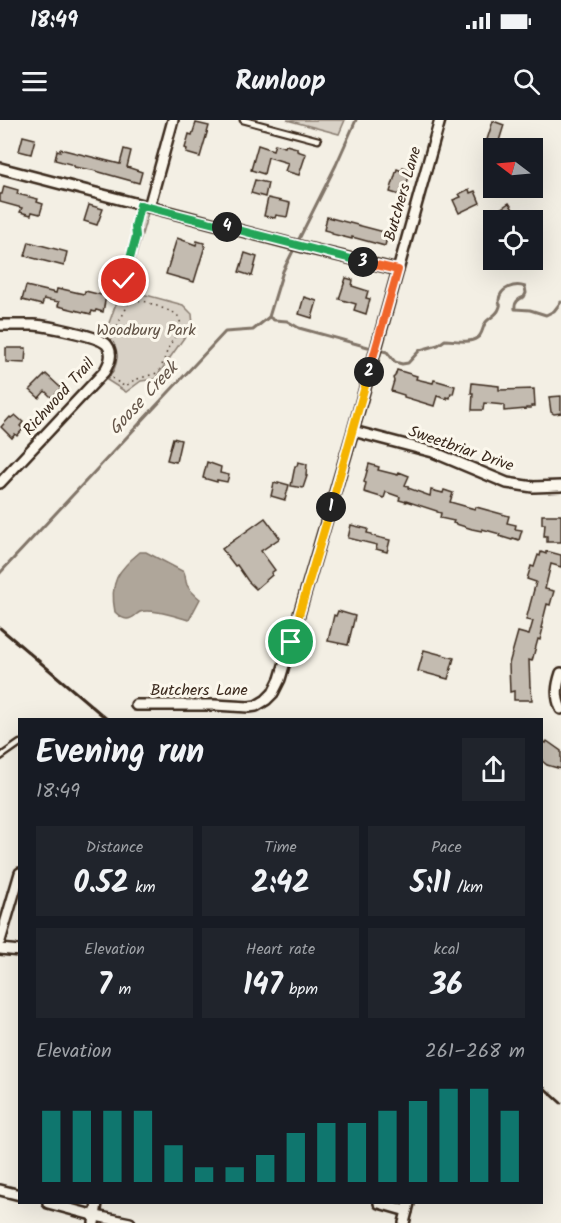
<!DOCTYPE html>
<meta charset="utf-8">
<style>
:root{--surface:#171b24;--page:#20242c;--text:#f1f3f6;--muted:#9ea1a6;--accent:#0f766e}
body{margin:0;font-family:Kalam,sans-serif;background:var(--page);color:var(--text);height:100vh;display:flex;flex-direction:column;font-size:22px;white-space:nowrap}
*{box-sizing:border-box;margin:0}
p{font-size:20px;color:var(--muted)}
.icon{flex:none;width:33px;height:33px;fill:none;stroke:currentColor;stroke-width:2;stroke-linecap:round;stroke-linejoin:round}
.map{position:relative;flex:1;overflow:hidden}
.drawer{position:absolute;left:18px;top:598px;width:525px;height:486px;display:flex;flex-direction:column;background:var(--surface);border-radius:0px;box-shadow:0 6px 24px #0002}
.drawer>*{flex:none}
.needle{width:39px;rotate:286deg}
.fabs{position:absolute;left:483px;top:18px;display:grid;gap:12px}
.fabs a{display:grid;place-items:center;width:60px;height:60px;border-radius:0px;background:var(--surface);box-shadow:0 6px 24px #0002;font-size:30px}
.pin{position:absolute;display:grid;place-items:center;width:51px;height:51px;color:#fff;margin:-26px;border:3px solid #fff;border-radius:50%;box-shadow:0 2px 6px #0007}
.km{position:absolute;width:30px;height:30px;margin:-15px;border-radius:50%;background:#222;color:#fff;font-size:16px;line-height:30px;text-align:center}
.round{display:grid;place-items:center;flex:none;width:63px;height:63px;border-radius:0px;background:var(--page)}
.overview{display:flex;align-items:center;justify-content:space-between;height:102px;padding:0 18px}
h1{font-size:33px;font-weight:800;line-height:45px}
.stats{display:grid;grid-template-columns:repeat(3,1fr);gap:9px;height:102px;padding:6px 18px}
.stats div{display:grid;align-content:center;border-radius:0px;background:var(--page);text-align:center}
.stats b{font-size:30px;font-weight:800}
.stats small{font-size:16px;font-weight:400}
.stats p{font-size:16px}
.chart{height:168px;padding:12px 18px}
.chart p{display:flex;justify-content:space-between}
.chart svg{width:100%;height:108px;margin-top:6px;stroke:var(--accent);stroke-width:6}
.status{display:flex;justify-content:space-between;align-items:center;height:42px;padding:0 30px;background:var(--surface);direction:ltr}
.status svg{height:16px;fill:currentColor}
header{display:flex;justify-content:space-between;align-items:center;height:78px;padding:0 18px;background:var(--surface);font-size:27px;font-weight:800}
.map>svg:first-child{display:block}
.green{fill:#d8d1c6;stroke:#8a7e72;stroke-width:1.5}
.water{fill:#afa69a;stroke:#817468;stroke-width:1.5}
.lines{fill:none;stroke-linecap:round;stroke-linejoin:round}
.stream{stroke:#817468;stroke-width:3}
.building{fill:#c3bbb0;stroke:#3b2a1e;stroke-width:1.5}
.service-casing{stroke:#3b2a1e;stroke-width:9}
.minor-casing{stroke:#3b2a1e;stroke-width:14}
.path{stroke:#3b2a1e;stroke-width:1.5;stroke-dasharray:1.5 4.5;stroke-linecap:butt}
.service{stroke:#fbf7ec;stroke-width:4.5}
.minor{stroke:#fbf7ec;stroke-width:9}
.rail{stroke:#3b2a1e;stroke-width:3}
.split-1-casing{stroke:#fff;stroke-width:12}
.split-2-casing{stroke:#fff;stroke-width:12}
.split-3-casing{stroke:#fff;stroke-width:12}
.split-4-casing{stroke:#fff;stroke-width:12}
.split-5-casing{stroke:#fff;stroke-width:12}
.split-1{stroke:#f5b400;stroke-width:8}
.split-2{stroke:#f5b400;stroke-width:8}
.split-3{stroke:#f0652b;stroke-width:8}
.split-4{stroke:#22a559;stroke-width:8}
.split-5{stroke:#22a559;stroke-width:8}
.labels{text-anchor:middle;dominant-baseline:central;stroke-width:6;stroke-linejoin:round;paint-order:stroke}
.street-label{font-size:16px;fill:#3b2a1e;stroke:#fbf7ec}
.park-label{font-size:16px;fill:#625448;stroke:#fbf7ec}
.water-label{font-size:18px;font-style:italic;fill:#645549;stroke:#fbf7ec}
</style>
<div class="status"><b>18:49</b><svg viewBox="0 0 49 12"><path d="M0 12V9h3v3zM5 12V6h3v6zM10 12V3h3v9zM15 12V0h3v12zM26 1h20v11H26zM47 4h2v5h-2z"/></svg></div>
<header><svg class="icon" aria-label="menu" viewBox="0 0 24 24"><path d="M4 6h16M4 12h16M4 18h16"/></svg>Runloop<svg class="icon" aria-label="search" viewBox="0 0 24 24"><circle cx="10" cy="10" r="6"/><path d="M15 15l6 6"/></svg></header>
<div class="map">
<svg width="561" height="1103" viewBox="0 0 561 1103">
<rect width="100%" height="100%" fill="#f3efe4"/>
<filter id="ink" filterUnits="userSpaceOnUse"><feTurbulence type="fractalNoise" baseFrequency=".0167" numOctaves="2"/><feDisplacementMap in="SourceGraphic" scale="12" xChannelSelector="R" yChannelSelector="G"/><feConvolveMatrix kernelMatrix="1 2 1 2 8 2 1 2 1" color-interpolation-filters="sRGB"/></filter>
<g filter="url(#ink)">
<g class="green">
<polygon points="287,0 345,0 339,14"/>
<path d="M137,90L148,93L129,160L131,171L183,185L192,194L193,205L155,259L141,261L126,272L107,260C121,243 120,230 105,214L121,170L120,160L132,117V109Z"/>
</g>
<path class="water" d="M140,432H146L184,452C186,457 185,460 187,465C190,471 195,475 200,479L189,500C177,497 151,488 140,492C136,494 133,499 127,499C122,499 118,495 115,492C109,462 118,450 140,432Z"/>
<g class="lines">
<g class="stream">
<polyline points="269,197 274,200 287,201 299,208 368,227"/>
<path d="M383,231L387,232L395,242L402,244L408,243L420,230L438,225L445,220C455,220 468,224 477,218C483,215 482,207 486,202C490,197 497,195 499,189C502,181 499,188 499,180C500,168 515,163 525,167L526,173L524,177C518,179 514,182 515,189L530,190L546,195L554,191L561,182"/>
<polyline points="0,453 225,212 253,210 269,197 283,151 336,45 356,0"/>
</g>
</g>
<g class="building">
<polygon points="493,1 504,5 499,21 497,21 494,29 485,26"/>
<polygon points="196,3 209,6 200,37 186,33 187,29 185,28 189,14 192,15"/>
<polygon points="23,16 35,19 31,34 19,31"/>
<polygon points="275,24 285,27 286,25 297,28 297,31 306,34 299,55 285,51 288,43 268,37 264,54 251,50 258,25 273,30"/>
<polygon points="60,29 120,44 124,29 131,31 127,47 142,52 139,63 92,50 74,47 74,45 55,40 57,30 60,31"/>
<polygon points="403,47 411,50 403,76 390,72 397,49 402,51"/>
<polygon points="255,60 268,63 265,77 251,73"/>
<polygon points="4,66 18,70 17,74 38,79 37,82 43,84 40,94 32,92 31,95 20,92 22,88 0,82 0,74 2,74"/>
<polygon points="469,69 470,73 475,71 480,83 459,93 453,80 461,77 459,74"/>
<polygon points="268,78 290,83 287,97 276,95 275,98 264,96"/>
<polygon points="509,83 516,94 503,100 497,91"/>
<polygon points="89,85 103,89 97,105 84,101"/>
<polygon points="327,97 388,113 385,126 352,117 352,119 332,114 332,112 324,110"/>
<polygon points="177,118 196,125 197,121 204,123 204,126 205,126 194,162 166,154"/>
<polygon points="29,122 67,132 64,146 25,136"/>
<polygon points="245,133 257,137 252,156 239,152"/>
<polygon points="346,158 353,160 352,166 368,171 366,178 370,179 366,194 354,190 356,184 339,179"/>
<polygon points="26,166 56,173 57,169 62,170 62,169 84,174 85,171 106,176 103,192 96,190 95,192 92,191 91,194 58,186 59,182 44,179 42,185 22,180"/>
<polygon points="304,177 317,181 312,198 299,194"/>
<polygon points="6,228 26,228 25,243 6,242"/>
<polygon points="397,250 417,256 416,259 433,263 434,260 455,266 453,274 451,273 450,278 447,277 447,279 437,276 434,286 404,277 404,275 391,271 394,261 393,258 395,256"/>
<polygon points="46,254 61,268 52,278 45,271 39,278 30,270"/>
<polygon points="472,263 499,266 499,270 534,269 535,286 531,286 531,288 526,288 526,289 504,291 504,285 484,283 483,290 472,290 473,273 471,273"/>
<polygon points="561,276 561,293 554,294 551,292 549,277"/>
<polygon points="15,295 23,302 20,306 23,309 17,316 15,314 12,318 1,307 10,297 11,298"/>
<polygon points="173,318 181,320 176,342 167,340"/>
<polygon points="207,342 221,347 220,353 229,355 227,362 217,360 217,362 203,358"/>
<polygon points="298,342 307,344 306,356 307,356 303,368 291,366 295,346 297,346"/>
<polygon points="369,344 379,347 378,350 398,355 399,352 409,356 405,365 408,366 408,368 430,376 431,370 443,373 444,370 453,373 450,382 475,389 476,387 509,396 507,403 516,405 515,409 522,410 519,420 513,418 512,420 499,416 500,414 482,409 482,411 472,409 453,403 454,401 440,398 441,393 437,392 437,391 406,381 406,382 399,380 400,377 386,372 384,378 364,372 366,363 364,362"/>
<polygon points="278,362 289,365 285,380 271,376 274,363 278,364"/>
<polygon points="542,395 561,395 561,422 547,422 547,416 544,416 545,404 542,404"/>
<polygon points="265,398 280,418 261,431 275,450 271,453 272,455 256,469 248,461 237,445 235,446 222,429"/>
<polygon points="351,405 368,409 367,413 372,414 372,416 390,420 387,432 376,429 377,425 348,418"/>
<polygon points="546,431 561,435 561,447 551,444 545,469 554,471 550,485 547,484 541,508 543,508 540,520 538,519 532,541 529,540 530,567 531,567 532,580 514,580 514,571 510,572 509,544 518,512 529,515 533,501 526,500 536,462 527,459 531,446 534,447 538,435 540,436 541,432 546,434"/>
<polygon points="338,491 355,496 348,525 328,521 334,495 336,496"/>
<polygon points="424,530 454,538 448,559 418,551"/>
<polygon points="542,620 546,623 547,621 561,631 561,649 547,645 542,641"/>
</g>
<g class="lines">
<defs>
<g id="service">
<polyline points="243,0 318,20"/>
<polyline points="0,637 20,623"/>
</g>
<g id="minor">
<polyline points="0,48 307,128 398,150"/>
<polyline points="149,87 173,0"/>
<path d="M0,205C11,205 22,205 34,205C47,206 100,216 107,225C114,234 109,244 104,252L0,363"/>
<polyline points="353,311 433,332 507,363 533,367 561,366"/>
<path d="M561,553C557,565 555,576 561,589"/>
<polyline points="136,585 214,585 249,587 256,586 266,580 273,573 280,559 353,311 440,0"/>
<polyline points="0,821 20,753"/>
<polyline points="0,829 20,831"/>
<polyline points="0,1070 20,1075"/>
<polyline points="48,1083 96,1096 130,1103"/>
<polyline points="379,1083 407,1091"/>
<polyline points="94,1103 97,1083"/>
<polyline points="404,1103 409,1083"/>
</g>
</defs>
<use href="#service" class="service-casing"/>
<use href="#minor" class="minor-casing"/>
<g class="path">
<polyline points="108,214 117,206 131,179 124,161 124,156 136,116 135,107 138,95"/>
<polyline points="112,258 122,265 126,266 134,260 157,253 161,248 169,226 182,206 177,194 147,182 131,179"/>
</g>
<use href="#service" class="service"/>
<use href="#minor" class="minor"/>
<g class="rail">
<polyline points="0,508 108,600"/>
<polyline points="542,966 561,983"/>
</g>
</g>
</g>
<g class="lines" filter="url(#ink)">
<defs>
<polyline id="split-1" points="291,522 331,387"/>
<polyline id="split-2" points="331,387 369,252"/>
<polyline id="split-3" points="363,142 398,150 369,252"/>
<polyline id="split-4" points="227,107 363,142"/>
<polyline id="split-5" points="124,161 136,116 135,107 140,85 227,107"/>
</defs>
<use href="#split-1" class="split-1-casing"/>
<use href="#split-2" class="split-2-casing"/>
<use href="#split-3" class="split-3-casing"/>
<use href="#split-4" class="split-4-casing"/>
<use href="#split-5" class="split-5-casing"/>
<use href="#split-1" class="split-1"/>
<use href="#split-2" class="split-2"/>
<use href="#split-3" class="split-3"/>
<use href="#split-4" class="split-4"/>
<use href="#split-5" class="split-5"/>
</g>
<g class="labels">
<g class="street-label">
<text transform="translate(403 74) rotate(-74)">Butchers Lane</text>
<text transform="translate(59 277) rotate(-48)">Richwood Trail</text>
<text transform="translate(461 329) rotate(19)">Sweetbriar Drive</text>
<text x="199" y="570">Butchers Lane</text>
</g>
<g class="park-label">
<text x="146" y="210">Woodbury Park</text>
</g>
<g class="water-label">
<text transform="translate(144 279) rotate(-47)">Goose Creek</text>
</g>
</g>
</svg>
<div class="fabs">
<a><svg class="needle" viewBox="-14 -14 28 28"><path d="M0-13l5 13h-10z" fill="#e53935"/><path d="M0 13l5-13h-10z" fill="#9ea1a6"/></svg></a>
<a><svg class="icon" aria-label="locate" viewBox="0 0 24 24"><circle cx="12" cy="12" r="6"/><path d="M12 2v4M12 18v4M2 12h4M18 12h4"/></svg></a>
</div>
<div class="pin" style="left:291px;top:522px;background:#1e9e55"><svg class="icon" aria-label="arrive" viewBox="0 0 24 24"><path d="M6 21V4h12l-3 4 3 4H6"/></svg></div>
<div class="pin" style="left:124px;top:161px;background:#d93025"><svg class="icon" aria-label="check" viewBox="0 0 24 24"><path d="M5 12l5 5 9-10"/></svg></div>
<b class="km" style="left:331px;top:387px">1</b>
<b class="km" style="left:369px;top:252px">2</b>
<b class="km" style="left:363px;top:142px">3</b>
<b class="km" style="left:227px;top:107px">4</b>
<section class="drawer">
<div class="overview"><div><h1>Evening run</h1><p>18:49</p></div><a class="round"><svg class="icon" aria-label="share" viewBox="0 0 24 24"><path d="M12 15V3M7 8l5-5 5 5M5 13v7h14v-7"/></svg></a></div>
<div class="stats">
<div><p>Distance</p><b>0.52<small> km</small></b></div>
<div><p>Time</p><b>2:42</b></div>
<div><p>Pace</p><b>5:11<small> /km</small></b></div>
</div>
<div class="stats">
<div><p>Elevation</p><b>7<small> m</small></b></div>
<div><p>Heart rate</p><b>147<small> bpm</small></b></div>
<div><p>kcal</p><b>36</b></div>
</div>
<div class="chart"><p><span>Elevation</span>261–268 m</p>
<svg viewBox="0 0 160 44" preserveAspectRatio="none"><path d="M5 44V15M15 44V15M25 44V15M35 44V15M45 44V29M55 44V38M65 44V38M75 44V33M85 44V24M95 44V20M105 44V20M115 44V15M125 44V11M135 44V6M145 44V6M155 44V15"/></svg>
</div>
</section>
</div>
